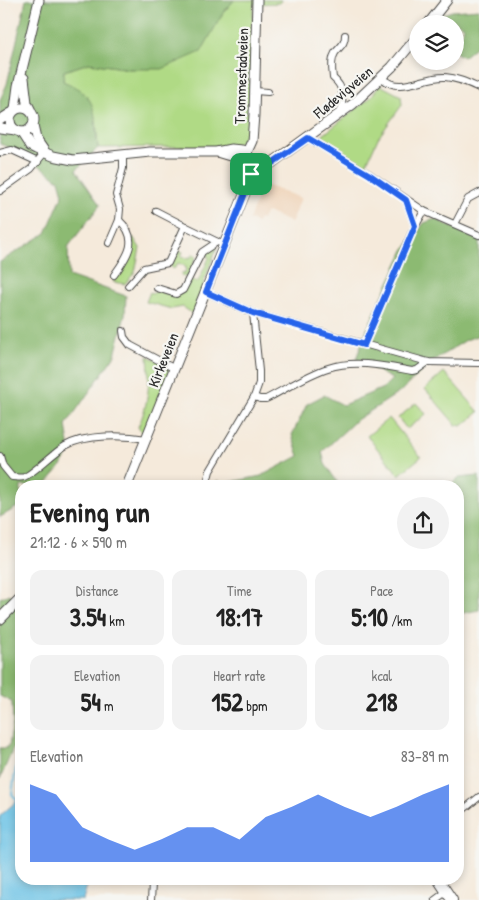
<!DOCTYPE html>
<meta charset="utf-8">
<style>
:root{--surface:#fff;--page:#f2f2f2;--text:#222;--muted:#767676;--accent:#2563eb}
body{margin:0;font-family:"Patrick Hand",sans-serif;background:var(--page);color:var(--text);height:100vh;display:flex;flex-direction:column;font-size:19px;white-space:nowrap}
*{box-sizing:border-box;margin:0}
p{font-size:16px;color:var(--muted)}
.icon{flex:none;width:28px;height:28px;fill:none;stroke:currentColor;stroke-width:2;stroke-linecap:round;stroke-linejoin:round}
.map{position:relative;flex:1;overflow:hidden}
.drawer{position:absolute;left:15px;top:480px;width:449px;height:405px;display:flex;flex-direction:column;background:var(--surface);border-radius:20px;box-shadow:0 2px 8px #0003}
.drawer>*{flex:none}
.tools{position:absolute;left:409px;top:15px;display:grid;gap:10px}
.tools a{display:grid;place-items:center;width:55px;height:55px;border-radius:50%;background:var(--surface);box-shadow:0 2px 8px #0003;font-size:25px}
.pin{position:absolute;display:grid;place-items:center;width:42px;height:42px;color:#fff;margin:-21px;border-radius:10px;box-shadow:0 2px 8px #0006}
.round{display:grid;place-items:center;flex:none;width:52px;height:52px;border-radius:26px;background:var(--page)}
.headline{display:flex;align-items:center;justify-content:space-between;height:85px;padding:0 15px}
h1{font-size:28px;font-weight:700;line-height:38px}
.metrics{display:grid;grid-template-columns:repeat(3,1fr);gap:8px;height:85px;padding:5px 15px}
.metrics div{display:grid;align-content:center;border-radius:12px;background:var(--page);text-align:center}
.metrics b{font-size:25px;font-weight:700}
.metrics small{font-size:14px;font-weight:400}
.metrics p{font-size:14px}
.chart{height:140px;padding:10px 15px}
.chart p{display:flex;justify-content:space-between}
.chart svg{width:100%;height:90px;margin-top:5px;fill:var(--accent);opacity:.7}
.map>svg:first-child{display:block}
.built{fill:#f0d6bc}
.green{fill:#b0da85;stroke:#6e8258}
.forest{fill:#8cba72;stroke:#5c724e}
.water{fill:#68c1e5;stroke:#4a7688}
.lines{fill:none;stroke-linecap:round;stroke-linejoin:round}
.stream{stroke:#68c1e5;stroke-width:2}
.minor-casing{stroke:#494845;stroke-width:8}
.secondary-casing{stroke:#494845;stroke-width:11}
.primary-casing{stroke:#494845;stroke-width:12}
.minor{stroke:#fff;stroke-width:6}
.secondary{stroke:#fff;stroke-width:9}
.primary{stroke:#fff;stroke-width:10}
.route-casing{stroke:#fff;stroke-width:10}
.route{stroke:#2563eb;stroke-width:6}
.labels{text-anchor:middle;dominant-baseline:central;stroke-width:4.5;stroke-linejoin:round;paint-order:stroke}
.street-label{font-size:15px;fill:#2b2b2b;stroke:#f6f6f2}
</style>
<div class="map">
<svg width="479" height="900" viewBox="0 0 479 900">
<rect width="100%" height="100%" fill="#f6f6f2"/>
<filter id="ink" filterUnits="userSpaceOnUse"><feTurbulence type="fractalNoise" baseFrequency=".02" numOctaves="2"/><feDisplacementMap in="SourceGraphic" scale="10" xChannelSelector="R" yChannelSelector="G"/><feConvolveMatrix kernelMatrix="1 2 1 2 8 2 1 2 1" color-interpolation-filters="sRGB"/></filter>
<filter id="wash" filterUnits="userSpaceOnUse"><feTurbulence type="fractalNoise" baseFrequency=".0096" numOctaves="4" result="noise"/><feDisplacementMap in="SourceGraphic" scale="20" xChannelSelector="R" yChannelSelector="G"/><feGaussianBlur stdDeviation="1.12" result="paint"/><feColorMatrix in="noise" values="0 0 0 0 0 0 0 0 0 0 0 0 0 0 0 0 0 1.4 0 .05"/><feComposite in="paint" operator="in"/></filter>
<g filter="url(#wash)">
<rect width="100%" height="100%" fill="#f5eadb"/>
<polygon class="built" points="265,185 301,198 291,223 268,212 265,213 262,220 259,219 257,223 249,220 257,199 256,198"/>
<g class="green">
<path d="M234,0H281L280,3L254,4L251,39L249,133L245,134C243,142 239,144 232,146L98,148L96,119L63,81L64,71L89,63L131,69L223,13Z"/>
<polygon points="380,85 401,96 402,105 378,138 365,167 319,141 323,135 370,98"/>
<path d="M133,237L140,248L135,272L125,284L113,282C123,268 132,255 133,237Z"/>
<polygon points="217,247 203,284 204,287 193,314 183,307 172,309 146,302 150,292 152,294 157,291 173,295 191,280 198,282 209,258 207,254 212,248"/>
<polygon points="178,250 183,252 181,256 188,259 189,257 192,257 193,254 197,256 187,278 181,275 183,272 185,273 186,269 185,266 178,263 174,269 170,267"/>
<path d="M148,356L171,368L145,432L142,433L138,427C149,404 150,381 148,356Z"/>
<polygon points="444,372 479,412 462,426 456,425 425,389"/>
<polygon points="416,403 426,414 407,429 398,418"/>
<polygon points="389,418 421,457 399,475 367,436"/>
</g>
<g class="forest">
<path d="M26,0H234L223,13L201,52L162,69H131L89,63L64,71L63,81C101,97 93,113 98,148L76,170L100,205L68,247L69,276L126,296L125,315L115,355L66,425L70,450L60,468L44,486H21V505L0,517V262L46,233L63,194L59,180L21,152L0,144V100L7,84Z"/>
<polygon points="479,9 479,44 463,57 455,52 455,48 464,27 454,20 449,24 435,24 443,14 452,11"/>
<polygon points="435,219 479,240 479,335 466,340 430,363 400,392 355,421 322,452 325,464 340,486 214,486 218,480 222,484 261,476 299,456 292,435 307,404 324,395 343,405 383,388 392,379 356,359 367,329 404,250 424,223"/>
<polygon points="479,476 479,610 458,614 458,486 416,486 450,486 458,478"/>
<polygon points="9,594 15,601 21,615 21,743 15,744 0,779 0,748 6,748 9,746 13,723 12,702 0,696 0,598"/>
</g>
<polygon class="water" points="21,797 21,879 92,879 86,889 83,900 0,900 0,816"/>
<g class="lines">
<polyline class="stream" points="17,800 12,794 18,755 16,740 21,714"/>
</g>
</g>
<g filter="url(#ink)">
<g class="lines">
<defs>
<g id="minor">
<path d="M382,78C400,95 423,76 445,77C458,78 468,83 479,88"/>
<polyline points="255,91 268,92"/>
<path d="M341,113C343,98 345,88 333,78C332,71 331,59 335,53C340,46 345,45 345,35"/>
<polyline points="308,138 371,175 424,211 479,235"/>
<polyline points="0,153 12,150 38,162"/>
<polyline points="0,191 31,169 45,152"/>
<polyline points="406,200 415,226"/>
<polyline points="156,211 185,226"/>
<polyline points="455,224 468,199 479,193"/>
<polyline points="109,243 119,220 120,209 116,195 123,168 123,155"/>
<path d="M114,275C128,256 140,239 119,220"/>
<polyline points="128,286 144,268 168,263 185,226 224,245"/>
<polyline points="157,288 176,294 183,290 202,252 217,242"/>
<polyline points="206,292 253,313 428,362 479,363"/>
<polyline points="123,331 124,337 130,345 175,369"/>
<polyline points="364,345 411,234 424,211"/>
<path d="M254,397L260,399H266C286,389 306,375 328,368C355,359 385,366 412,371L417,370L428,362"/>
<path d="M0,456L3,466L12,477C16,477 21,478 24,477C34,473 53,453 65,446C86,434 124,435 147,439"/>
<polyline points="206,486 210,471 254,397 259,383 259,371 253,313"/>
<polyline points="458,814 479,797"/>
<polyline points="151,900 152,884 154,879"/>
<polyline points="435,900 446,892"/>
</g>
<g id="secondary">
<polyline points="428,24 447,0"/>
<polyline points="24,78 27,103 31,111"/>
<circle cx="22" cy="120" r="12"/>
<polyline points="15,109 18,86 39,0"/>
<polyline points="0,120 11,113"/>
<polyline points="33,126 36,139 45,152"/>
<polyline points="0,128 16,130"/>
<polyline points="21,132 30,146 36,149 53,156 73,160 150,152 216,152 231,149 242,150 247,152"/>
<polyline points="247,152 252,141 254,115 257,0"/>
<polyline points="220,153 240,159 249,158"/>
<polyline points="251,174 258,173 353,104 392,67 418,36"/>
<polyline points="127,486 249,183 251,169 247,152"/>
</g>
<g id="primary">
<polyline points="0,619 21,598"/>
<polyline points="438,879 452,900"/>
</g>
</defs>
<use href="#minor" class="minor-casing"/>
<use href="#secondary" class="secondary-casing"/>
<use href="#primary" class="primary-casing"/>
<use href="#minor" class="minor"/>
<use href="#secondary" class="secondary"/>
<use href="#primary" class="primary"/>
</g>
</g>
<g class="lines" filter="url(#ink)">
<defs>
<polygon id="route" points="308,138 370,175 406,200 415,226 364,345 253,313 206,292 244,196 251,174 258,173"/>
</defs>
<use href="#route" class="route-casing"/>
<use href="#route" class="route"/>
</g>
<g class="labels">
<g class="street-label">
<text transform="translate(241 76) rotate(-88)">Trommestadveien</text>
<text transform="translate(343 92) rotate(-40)">Flødevigveien</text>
<text transform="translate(163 360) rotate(-68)">Kirkeveien</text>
</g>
</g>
</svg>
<div class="tools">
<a><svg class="icon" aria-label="layers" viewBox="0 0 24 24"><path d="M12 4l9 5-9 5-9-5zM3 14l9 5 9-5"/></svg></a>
</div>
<div class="pin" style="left:251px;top:174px;background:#1e9e55"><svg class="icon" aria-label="arrive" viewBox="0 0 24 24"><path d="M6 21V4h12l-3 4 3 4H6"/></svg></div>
<section class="drawer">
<div class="headline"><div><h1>Evening run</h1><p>21:12 · 6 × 590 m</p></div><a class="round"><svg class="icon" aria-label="share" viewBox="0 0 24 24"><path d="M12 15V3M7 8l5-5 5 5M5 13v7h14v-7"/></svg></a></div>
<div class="metrics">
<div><p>Distance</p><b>3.54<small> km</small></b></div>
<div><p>Time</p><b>18:17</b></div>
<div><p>Pace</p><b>5:10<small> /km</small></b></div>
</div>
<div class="metrics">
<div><p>Elevation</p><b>54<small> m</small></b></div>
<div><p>Heart rate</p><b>152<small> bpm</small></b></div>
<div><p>kcal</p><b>218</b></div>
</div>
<div class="chart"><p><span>Elevation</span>83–89 m</p>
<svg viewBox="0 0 160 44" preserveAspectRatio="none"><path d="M0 44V6L10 11L20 27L30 33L40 38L50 33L60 27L70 27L80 33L90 22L100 17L110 11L120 17L130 22L140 17L150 11L160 6V44z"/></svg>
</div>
</section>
</div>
